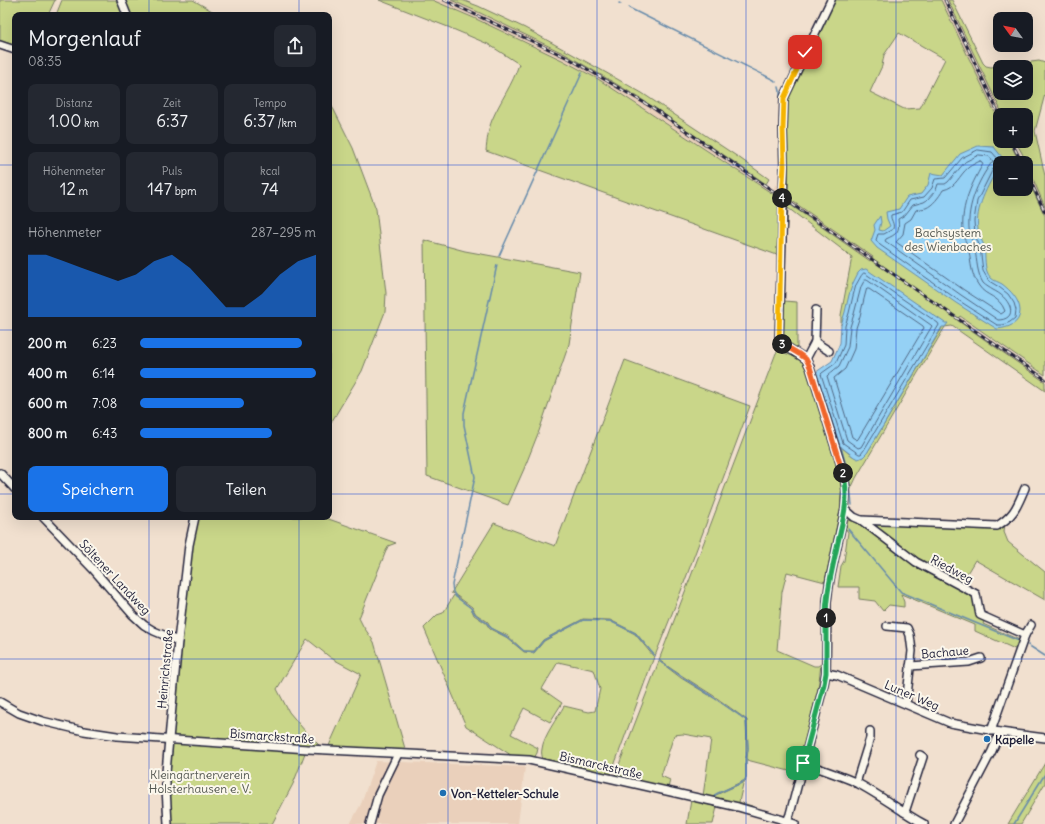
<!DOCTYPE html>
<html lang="de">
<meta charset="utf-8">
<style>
:root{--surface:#171b24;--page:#242831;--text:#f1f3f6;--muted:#9ea1a6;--accent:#1a73e8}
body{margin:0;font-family:Delius,sans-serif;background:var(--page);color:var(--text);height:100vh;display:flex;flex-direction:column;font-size:15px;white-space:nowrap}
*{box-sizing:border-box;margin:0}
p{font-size:13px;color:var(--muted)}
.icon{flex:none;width:22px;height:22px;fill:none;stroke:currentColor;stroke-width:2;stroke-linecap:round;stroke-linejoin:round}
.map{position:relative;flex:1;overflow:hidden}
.sheet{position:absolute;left:12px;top:12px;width:320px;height:508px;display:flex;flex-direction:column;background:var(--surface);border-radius:8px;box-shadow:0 4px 16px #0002}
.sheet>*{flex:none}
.needle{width:26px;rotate:303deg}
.controls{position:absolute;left:993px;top:12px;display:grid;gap:8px}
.controls a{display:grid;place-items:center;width:40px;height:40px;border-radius:8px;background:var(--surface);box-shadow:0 4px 16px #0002;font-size:20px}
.pin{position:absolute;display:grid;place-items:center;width:34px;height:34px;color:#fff;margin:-17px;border-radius:8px;box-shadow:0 2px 6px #0006}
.km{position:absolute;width:20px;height:20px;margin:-10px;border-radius:50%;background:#222;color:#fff;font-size:11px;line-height:20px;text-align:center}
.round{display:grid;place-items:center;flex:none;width:42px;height:42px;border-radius:8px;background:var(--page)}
.head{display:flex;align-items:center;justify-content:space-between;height:68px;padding:0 16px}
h1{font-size:22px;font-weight:600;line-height:30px}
.stats{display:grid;grid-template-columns:repeat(3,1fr);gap:6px;height:68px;padding:4px 16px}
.stats div{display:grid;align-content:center;border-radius:8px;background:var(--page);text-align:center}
.stats b{font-size:17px;font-weight:600}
.stats small{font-size:11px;font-weight:400}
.stats p{font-size:11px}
.chart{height:112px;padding:8px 16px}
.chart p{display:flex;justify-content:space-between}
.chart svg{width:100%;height:72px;margin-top:4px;fill:var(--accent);opacity:.7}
.action{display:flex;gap:8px;margin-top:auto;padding:8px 16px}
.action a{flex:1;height:46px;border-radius:8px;background:var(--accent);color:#fff;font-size:16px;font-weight:600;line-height:46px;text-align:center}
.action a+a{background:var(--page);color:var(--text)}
ul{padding:0 16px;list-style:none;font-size:13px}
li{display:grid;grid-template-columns:64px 48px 1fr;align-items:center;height:30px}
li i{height:10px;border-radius:5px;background:var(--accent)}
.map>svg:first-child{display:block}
.built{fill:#ead0bb}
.green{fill:#c9d689;stroke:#767c62;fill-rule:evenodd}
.water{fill:#95d1f5;stroke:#678bab}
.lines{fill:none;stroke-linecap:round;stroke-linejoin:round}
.shore{stroke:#506885;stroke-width:1}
.stream{stroke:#678bab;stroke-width:1.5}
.minor-casing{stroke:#22223b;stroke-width:10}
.minor{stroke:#fbf7ec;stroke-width:7}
.rail-casing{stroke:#22223b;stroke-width:3}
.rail{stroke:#fbf7ec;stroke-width:1.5;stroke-dasharray:4.5;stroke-linecap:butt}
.split-1-casing{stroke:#fff;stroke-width:8}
.split-2-casing{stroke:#fff;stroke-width:8}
.split-3-casing{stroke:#fff;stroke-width:8}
.split-4-casing{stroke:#fff;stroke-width:8}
.split-5-casing{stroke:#fff;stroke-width:8}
.split-1{stroke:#22a559;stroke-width:5}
.split-2{stroke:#22a559;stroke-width:5}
.split-3{stroke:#f0652b;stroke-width:5}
.split-4{stroke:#f5b400;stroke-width:5}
.split-5{stroke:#f5b400;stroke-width:5}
.grid{fill:none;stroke:#1d4ed8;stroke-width:1;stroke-opacity:0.55}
.poi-dot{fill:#1f6fb2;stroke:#fbf7ec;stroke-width:1.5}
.labels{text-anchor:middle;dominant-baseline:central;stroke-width:4;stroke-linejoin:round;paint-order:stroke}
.park-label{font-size:12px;fill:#545852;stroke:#fbf7ec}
.street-label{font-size:12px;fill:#22223b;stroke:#fbf7ec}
.poi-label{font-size:12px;font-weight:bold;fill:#22223b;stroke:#fbf7ec;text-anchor:start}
</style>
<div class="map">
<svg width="1045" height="824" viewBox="0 0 1045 824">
<rect width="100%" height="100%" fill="#f1e0cf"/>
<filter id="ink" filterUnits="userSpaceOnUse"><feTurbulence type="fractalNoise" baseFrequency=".025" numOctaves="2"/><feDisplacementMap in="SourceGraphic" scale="8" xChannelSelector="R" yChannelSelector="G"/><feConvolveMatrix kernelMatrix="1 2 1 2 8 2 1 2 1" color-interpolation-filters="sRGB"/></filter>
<g filter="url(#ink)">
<g class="built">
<polygon points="432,0 451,0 476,11 565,54 638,97 737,164 773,189 776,184 781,188 780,193 915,286 1045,377 1045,382 785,201 598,79 562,60 536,47 474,18"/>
<polygon points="941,0 948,0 981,68 1003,115 1000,115 1000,123"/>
<polygon points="1026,163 1045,207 1045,216 1026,176"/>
<polygon points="376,761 525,767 518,824 350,824 361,804"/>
</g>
<g class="green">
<polygon points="0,0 55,0 48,15 15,15 15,46 0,42"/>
<polygon points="62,0 193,0 219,15 56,15"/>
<path d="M379,0H432L474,18L562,60L598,79L779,198L777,255L486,151C487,141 488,130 492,120C500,101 513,84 519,64L488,44L448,27Z"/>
<polygon points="451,0 462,0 478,6 525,28 603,71 642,93 741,159 769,179 766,184 737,164 638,97 601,75 565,54 476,11"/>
<path d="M833,0H941L1000,123V141H1009L1020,163H1000V189H1026V176L1045,216V375L960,316L957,320L1045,382V391L952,326L944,327H945L856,478L850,491L848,475L840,446C845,450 855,461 863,457C863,457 867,453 867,453L942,328L834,363L843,337V320L841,325V315L852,257L788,208L784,271L785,201L870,261L873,257L785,196V98ZM899,33L945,59L920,108L904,109L870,92L882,66L884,55Z"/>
<path d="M948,0H952L983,63L986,66L991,67L1039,61L1045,63V94L1035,131L1045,176V207L1022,153L1015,141H1026V115H1003ZM1000,67H1026V93H1000Z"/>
<polygon points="329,102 334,110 353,148 376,209 386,293 385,312 362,371 329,426"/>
<polygon points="424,240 465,251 580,272 569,344 539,431 524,469 508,505 427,476"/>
<polygon points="784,301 797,302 797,348 787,344 783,339"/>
<polygon points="779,351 801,359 806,367 842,484 842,508 839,524 837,526 825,582 787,572 782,592 777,650 814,666 818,666 821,664 818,689 797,773 747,760 748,749 747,720 714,696 673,670 659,660 776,353"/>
<polygon points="625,360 750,406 681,591 655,656 636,633 610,620 583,619 543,640 534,651 524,651 508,636 491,628 488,622 476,614 472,607 454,594 451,593 494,523 555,546"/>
<polygon points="197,517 323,517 396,543 388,546 359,618 363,626 374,642 406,752 328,748 361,674 331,658 307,639 277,689 289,712 305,731 322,748 307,748 293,784 272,824 170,824 167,789 171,738 191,546"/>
<polygon points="848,520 861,522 962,589 980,603 985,619 983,624 1024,642 1017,650 975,631 975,625 901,594 904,602 904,607 889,605 883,611 875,601 859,599 859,587 838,587 841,566 844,561 848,532 845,528 847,526"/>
<polygon points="866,522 997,527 1005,522 1004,532 1008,542 1045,572 1045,600 975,560 960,585 917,561"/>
<path d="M454,595L471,608L474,615L486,623L490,629L506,637L524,652L534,653L544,641L583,620L610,621L635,634L654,657L611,774L543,759C542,756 541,753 542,749C543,737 558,717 564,706L589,712L595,711L600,689L594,670L558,662L542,689L562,703L550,722L524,708L511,734L538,748L537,753L534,758L514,757L466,726L424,628L437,615L443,613Z"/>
<path d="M659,661L681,678L717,700L746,720L747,749L746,760V777L745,780L716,794L713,798L716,795L742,783L746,780L743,784L739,802L752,806V808L616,777L615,775ZM683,734L711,739L703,796L668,788L670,780L661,776L674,735Z"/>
<polygon points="1045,763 1045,783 1021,824 1008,824"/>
<polygon points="691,800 717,807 713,824 687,824"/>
</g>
<g class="water">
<path d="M978,146L994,147L1002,157L1003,163H1000V167L996,171C986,190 973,212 979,234C980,238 983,242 984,246C986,256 983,270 991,278C994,281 999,282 1002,284C1010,290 1020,300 1020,311C1020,324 1008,328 997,329L956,303L877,248L871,241L875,230L874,225L880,216L881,222L879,230L883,231L890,226L887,219L886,212L899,209L907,197L921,194L928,185L931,173L943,175L960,154Z"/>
<polygon points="866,269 945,323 948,323 945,327 942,327 867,453 863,457 858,459 854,457 840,446 816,372 832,361 840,343 841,325 845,312 849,295 853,283 858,273 861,270"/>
</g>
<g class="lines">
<g class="shore">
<path d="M978,150L992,152L998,159L999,163L993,169L977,201L974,221L975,235L980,247L983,271L989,281L999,287L1008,294L1014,303L1016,310L1015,318L1010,322L1003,325H997L958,300L880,245L876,240L878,234H884L893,229C895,223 890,220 891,215L902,212L910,200L924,197L932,188L935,179L945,178L962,158Z"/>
<path d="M979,155L989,156L993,161C977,181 965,210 970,236C972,241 975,245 975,250C977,261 977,273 983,283C986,286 990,288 993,290C1001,294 1007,299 1010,307C1013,316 1006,320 998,320L961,295L885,241L886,239C897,234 900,232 898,219L905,215L913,205L924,202L927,200L936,190L938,184H945L948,182L965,162Z"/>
<path d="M980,161L982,162L983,164C970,187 959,209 964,237C965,242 969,246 969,251C971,263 971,275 979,286C986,297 999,295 1005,311L1004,312L1001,314L964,290L896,242L903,234L905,223L911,219L916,210C919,209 923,209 926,208C933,205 939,197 943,190C957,187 958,176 969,167C972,165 976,163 980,161Z"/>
<polygon points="864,273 866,274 938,323 939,325 864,450 861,454 859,454 843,443 821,374 822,373 836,363 844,345 845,326 849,313 853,296 856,285 861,276"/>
<polygon points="865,280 867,280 931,325 932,326 861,447 858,448 847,440 827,376 828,375 839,366 848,347 850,327 854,314 861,287"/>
<polygon points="867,289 869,289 923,326 924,328 858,439 857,440 852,437 834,378 845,369 854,349 856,328 860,316 864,299"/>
</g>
<g class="stream">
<polyline points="619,3 621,4"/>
<polyline points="629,8 774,80 776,82"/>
<polyline points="779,87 780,91 780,99"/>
<polyline points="499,256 582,73"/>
<polyline points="497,265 464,413 464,425 475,477 452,585 453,592 456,597 471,608 475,614 487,623 491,628 507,637 524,651 534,652 544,640 583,620 610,621 635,633 655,656"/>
<polyline points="841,447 849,477 852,505"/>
<polyline points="848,529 901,592 1019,641"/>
<polyline points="1028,645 1045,656"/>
<polyline points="659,661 682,677 713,697 746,720 748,748 746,760 746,777 745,780 741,783 716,794 713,798"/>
<polyline points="1014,824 1045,774"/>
</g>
<defs>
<g id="minor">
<polyline points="121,0 127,15"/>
<polyline points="0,45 15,50"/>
<polyline points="815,342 829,351"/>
<polyline points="806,359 815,342 816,310"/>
<polyline points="0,473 15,489"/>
<polyline points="845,509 854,517 861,520 916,562 976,594 980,615 1025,635"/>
<polyline points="43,517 93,569 132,614 144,625 154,631 178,641"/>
<path d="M861,520L997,526C1015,515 1017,506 1025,488"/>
<polyline points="887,626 907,628 910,635 912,651 906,704"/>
<polyline points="910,666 969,662 981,658"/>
<polyline points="826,673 837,675 950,723 1000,732 1045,738"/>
<polyline points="0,702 19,713 42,721 84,731 117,736 308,749 529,760 738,807 780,819 795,824"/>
<polyline points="991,731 1025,635 1031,625"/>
<path d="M803,763C821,769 839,775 855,782C879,794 900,811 924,824"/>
<polyline points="856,783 870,738 870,731"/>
<polyline points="904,812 906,809 923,757 920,755"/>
<polyline points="168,824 166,788 166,772 178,641 189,545 195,517"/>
<polyline points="370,824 378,795 398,754"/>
<polyline points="786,824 790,814 824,684 826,673 827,601 830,579 845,509 846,490 844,475 810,367 806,359 779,342 784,167 783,129 784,98 831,0"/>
<polyline points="954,824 992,751 1000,732"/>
</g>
</defs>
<use href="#minor" class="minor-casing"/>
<use href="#minor" class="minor"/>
<defs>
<g id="rail">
<polyline points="444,0 570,59 653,108 1045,379"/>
<polyline points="945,0 1000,116"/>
<polyline points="1011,141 1022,163"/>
<polyline points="1026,172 1045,212"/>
</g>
</defs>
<use href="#rail" class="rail-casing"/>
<use href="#rail" class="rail"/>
</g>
</g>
<g class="lines" filter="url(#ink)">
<defs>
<polyline id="split-1" points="803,763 824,684 826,673 826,618"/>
<path id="split-2" d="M826,618C826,592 833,567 838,542C843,520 850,496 843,473"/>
<polyline id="split-3" points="782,344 799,354 806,359 810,367 843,473"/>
<polyline id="split-4" points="782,344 779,342 782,198"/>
<polyline id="split-5" points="782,198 784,166 783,129 784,98 805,52"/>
</defs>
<use href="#split-1" class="split-1-casing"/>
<use href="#split-2" class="split-2-casing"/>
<use href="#split-3" class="split-3-casing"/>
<use href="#split-4" class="split-4-casing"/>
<use href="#split-5" class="split-5-casing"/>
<use href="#split-1" class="split-1"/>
<use href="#split-2" class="split-2"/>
<use href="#split-3" class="split-3"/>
<use href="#split-4" class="split-4"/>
<use href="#split-5" class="split-5"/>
</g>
<path class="grid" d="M149,0V15M299,0V15M448,0V824M597,0V824M746,0V824M896,0V824M0,165H15M329,165H1000M1026,165H1045M0,330H15M329,330H1045M0,494H15M329,494H1045M149,517V824M299,517V824M0,659H1045"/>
<g class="poi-dot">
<circle cx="987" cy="739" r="4"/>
<circle cx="443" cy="793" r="4"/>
</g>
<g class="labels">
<g class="park-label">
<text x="948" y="232">Bachsystem<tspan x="948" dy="14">des Wienbaches</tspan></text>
<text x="200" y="774">Kleingärtnerverein<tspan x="200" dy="14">Holsterhausen e. V.</tspan></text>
</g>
<g class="street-label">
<text transform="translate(952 569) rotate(28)">Riedweg</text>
<text transform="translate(115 577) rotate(47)">Söltener Landweg</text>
<text transform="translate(945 652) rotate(-5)">Bachaue</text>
<text transform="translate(165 669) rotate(-85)">Heinrichstraße</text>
<text transform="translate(912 695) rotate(23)">Luner Weg</text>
<text transform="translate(272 736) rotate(4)">Bismarckstraße</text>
<text transform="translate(601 765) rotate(13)">Bismarckstraße</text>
</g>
<g class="poi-label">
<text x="995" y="739">Kapelle</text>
<text x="451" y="793">Von-Ketteler-Schule</text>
</g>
</g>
</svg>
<div class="controls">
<a><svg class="needle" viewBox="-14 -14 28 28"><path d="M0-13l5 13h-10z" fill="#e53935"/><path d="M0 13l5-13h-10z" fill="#9ea1a6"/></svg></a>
<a><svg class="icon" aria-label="layers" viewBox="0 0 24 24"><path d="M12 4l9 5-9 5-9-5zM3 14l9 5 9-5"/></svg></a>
<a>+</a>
<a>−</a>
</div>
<div class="pin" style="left:803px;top:763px;background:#1e9e55"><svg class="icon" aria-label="arrive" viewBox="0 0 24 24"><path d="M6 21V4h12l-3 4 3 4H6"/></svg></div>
<div class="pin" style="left:805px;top:52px;background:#d93025"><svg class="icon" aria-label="check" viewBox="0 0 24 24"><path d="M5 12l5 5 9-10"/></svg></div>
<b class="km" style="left:826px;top:618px">1</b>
<b class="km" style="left:843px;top:473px">2</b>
<b class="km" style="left:782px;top:344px">3</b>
<b class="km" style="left:782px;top:198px">4</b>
<section class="sheet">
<div class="head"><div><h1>Morgenlauf</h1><p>08:35</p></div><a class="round"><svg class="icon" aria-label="share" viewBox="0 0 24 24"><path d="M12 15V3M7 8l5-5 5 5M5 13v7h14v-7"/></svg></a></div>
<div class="stats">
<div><p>Distanz</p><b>1.00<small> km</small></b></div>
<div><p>Zeit</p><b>6:37</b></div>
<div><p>Tempo</p><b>6:37<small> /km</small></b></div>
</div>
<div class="stats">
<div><p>Höhenmeter</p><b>12<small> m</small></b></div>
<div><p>Puls</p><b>147<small> bpm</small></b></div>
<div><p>kcal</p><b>74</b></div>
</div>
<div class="chart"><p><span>Höhenmeter</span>287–295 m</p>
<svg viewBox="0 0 160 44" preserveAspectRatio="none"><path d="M0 44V6L10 6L20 10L30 14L40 18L50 22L60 18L70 10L80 6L90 14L100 26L110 38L120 38L130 30L140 18L150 10L160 6V44z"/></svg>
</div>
<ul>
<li><b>200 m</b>6:23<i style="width:92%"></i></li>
<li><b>400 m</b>6:14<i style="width:100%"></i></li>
<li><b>600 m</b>7:08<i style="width:59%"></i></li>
<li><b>800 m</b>6:43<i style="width:75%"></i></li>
</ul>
<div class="action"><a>Speichern</a><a>Teilen</a></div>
</section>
</div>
